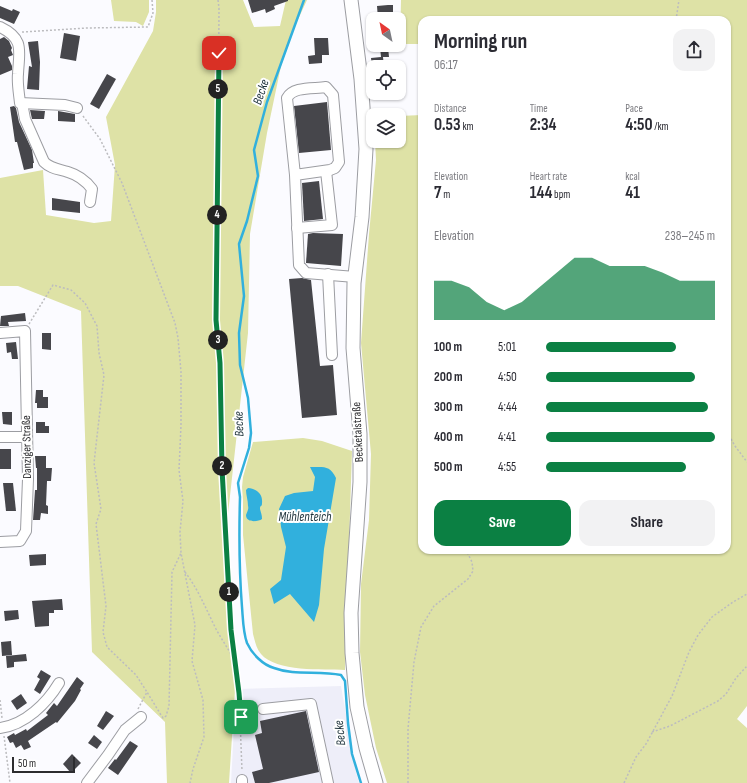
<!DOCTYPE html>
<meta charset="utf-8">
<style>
:root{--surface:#fff;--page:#f2f2f3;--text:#2b2b33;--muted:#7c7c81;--accent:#0b8043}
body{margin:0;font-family:"Sofia Sans Condensed",sans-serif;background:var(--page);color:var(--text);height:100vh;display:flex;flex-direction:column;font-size:15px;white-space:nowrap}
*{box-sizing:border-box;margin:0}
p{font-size:13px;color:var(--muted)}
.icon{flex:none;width:22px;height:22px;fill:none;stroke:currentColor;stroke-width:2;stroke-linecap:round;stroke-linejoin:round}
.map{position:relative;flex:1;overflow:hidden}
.panel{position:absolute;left:418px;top:16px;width:313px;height:538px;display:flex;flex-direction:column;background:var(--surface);border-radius:12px;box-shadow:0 1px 3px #0004}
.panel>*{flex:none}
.needle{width:26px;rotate:327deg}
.fabs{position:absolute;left:366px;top:12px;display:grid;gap:8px}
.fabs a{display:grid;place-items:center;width:40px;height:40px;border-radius:8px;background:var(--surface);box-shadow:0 1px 3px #0004;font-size:20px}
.scale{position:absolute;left:12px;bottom:10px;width:63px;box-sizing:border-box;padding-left:4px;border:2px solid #2c2c2f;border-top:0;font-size:11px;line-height:14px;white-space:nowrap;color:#2c2c2f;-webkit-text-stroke:3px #fff;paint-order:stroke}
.pin{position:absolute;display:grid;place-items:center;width:34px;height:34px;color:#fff;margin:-17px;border-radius:8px;box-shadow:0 2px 6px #0006}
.km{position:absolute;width:20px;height:20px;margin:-10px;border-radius:50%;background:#222;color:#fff;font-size:11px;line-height:20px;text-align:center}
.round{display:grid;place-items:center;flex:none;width:42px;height:42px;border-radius:12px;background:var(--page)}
.head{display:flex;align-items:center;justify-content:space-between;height:68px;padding:0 16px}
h1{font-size:22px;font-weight:700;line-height:30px}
.stats{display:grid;grid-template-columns:repeat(3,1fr);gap:6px;height:68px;padding:4px 16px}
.stats div{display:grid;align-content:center}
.stats b{font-size:17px;font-weight:700}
.stats small{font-size:11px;font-weight:400}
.stats p{font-size:11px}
.chart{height:112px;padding:8px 16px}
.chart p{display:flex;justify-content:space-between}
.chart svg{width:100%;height:72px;margin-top:4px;fill:var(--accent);opacity:.7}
.action{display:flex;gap:8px;margin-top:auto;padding:8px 16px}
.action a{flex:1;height:46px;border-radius:12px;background:var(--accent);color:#fff;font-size:16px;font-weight:700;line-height:46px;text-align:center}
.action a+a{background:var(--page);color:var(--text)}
ul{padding:0 16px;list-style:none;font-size:13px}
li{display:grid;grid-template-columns:64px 48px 1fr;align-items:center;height:30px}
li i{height:10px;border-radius:5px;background:var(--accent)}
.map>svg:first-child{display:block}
.built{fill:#eeeef9}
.green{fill:#dee2a6}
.water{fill:#31b0dd}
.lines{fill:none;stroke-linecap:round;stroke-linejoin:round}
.stream{stroke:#31b0dd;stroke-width:2.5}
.building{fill:#46464b}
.minor-casing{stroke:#9c9da2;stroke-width:12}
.major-casing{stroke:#9c9da2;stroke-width:15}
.path{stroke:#bcbcbf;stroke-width:1.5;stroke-dasharray:2 2;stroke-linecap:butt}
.minor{stroke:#fff;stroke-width:10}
.major{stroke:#fff;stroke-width:13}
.route-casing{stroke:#fff;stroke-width:8}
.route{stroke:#0b8043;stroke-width:5}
.labels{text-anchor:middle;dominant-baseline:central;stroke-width:4;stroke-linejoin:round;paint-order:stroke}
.street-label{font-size:12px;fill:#2c2c2f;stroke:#fff}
.water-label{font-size:13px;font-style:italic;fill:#1e323b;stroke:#fff}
</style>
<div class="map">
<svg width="747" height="783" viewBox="0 0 747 783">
<rect width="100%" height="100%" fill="#fbfbff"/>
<polygon class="built" points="341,686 356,772 359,783 231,783 236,689"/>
<g class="green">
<polygon points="111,0 149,0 149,12 143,26 136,22 114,21"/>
<polygon points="156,0 243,0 254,27 280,26 286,0 307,0 295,26 281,66 267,133 250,234 248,333 226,532 235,690 229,783 167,783 165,722 92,652 81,311 18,286 0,286 0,178 43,170 46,215 94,223 111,221 115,165 106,117 153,31 156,12"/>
<polygon points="401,0 747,0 747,706 737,719 747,728 747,783 387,783 376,748 365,695 360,652 361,584 369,520 371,454 361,343 369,234 376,160 375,141 399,141 399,116 422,115 422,550 727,550 727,20 422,20 422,44 400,44"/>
<path d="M303,438L322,441L352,451L345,670C323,669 276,672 261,654C256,648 255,641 253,634L243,535V500L242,487L243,477L253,442Z"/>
</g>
<g class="water">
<path d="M310,467C324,467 330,465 336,478L324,549L319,605L314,622L290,594L274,604L270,589L281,580L286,547L281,527L279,509L285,496L294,493L313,491L315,477Z"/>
<path d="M248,488C256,489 263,493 262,503C262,508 260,504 260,509C261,513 262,515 262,519C258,522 246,523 246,515C247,512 249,509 248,506C248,500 246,495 246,490Z"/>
</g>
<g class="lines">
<path class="stream" d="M304,0L267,102L254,150L258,176L247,221L239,244L244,296L239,333L240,365L248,398L251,433L249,448L238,483L240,497C239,533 239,570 242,607C243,619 243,632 247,643C252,654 263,665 274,668C295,676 319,670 341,675L345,681L348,723L352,754L361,783"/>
</g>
<g class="building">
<polygon points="248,0 288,0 288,1 274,6 275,9 266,13 265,9 252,13"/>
<polygon points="388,5 393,5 393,13 389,13 389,18 378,19 377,6"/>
<polygon points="0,6 12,11 13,9 20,12 14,24 0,18"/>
<polygon points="64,33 80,36 76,61 60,58"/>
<polygon points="4,37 9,41 12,48 11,50 13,55 8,57 12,66 12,70 0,75 0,39"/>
<polygon points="314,38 328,38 329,55 322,55 322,63 309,64 308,56 315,55"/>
<polygon points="38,41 40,62 39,90 27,89 29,66 32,67 28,42"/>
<polygon points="380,47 388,47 389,57 383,57 384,67 372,67 371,58 381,57"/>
<polygon points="107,74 116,79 99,109 90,104"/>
<polygon points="327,102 331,150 299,153 294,106"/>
<polygon points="14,106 16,108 19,122 32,150 34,163 33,163 33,168 24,170 17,142 15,142 10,107"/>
<polygon points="30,110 45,111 44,119 32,119"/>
<polygon points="58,111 75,114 75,122 58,121"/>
<polygon points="319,181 323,219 304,221 302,183"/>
<polygon points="52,198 80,202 80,213 52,210"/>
<polygon points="313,233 343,234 341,266 306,263 308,234"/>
<polygon points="302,278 311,280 320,366 333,365 337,415 302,418 289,279"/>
<polygon points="25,313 26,321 8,322 9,326 0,326 1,316"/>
<polygon points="42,333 51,333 51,350 42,349"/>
<polygon points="16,342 18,359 12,359 11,352 7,353 6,343"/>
<polygon points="36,390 43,390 43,397 48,397 48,408 37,408 37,403 35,403"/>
<polygon points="2,412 12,412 12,425 3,424"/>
<polygon points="36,422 45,422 45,426 49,426 49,433 36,433"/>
<rect x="0" y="449" width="11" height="20"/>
<polygon points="35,456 46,456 46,468 52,468 51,481 47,481 46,505 48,506 48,514 41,513 40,520 33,520 35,490 37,490 37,468 36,468"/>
<polygon points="3,483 13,483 16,511 6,511"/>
<polygon points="46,554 46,565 30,566 29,555"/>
<polygon points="62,599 63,610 54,610 54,613 49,613 49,626 35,627 32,601"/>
<polygon points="18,610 19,619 5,621 4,611"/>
<polygon points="11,641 12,655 2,656 1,642"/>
<polygon points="26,654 27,661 14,662 14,667 7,668 6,656"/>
<polygon points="41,670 51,676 40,694 34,690 40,679 37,677"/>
<polygon points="77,677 84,683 80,689 81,690 75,701 57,723 56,722 28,741 31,747 24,750 21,745 16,748 13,742 10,743 7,737 14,733 15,735 26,729 27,731 48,715 46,713 54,703 57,706"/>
<polygon points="21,694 27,703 17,710 11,701"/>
<polygon points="106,711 114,716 103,730 97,726"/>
<polygon points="306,711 319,772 269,783 255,783 252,772 263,769 255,735 262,733 260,721"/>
<polygon points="94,735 102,742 97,749 88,743"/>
<polygon points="130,741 138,746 118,775 108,768 115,759 116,760"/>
<polygon points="72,754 81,763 71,773 63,764"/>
</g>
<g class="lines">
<defs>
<g id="minor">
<path d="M0,27C25,39 19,51 18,74C17,83 19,93 20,103L65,105L77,108"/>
<path d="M22,103L25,119L44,162C51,169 59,169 68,172C78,175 86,181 92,189L90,202"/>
<path d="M295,175L330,170L335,168L339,162L333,95L326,87C314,89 293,86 287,98L295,175L299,265L306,273L355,277"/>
<polyline points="297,228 332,225 326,171"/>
<polyline points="328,274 332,355"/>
<polyline points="0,333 25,331 28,479 26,531 20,541 0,542"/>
<polyline points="0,437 27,437"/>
<polyline points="263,709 311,704 328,783"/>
<path d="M0,728C25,725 47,703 59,683"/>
<polyline points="242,780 242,783"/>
<polyline points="87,783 108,755 125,730 141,717"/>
</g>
<polyline id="major" points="351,0 361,79 366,149 362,217 354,283 353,348 360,434 360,482 351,613 352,653 357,707 366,748 376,783"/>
</defs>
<use href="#minor" class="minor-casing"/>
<use href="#major" class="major-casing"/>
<g class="path">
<polyline points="218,0 219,8 217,320 220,363 222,469 231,630 239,693 242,771"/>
<polyline points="676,20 679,0"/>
<polyline points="22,32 87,28 148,27 153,13 152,0"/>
<polyline points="83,116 100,139 122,183 175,323 178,338 181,372 181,425 179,470 183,501 180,532 181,553 195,625 192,661 203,700 204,737 193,769 190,783"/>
<polyline points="29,324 53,285 71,290 85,303 97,326 99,353 104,375 94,463 101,509 96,524 106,606 103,632 107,647 136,675 147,692"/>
<polyline points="727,432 735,446 747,462"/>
<path d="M185,572C198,589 206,609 216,629C222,640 229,650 235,661"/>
<polyline points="0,700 2,718"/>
<polyline points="138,709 147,692 161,715 163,718 166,716 169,706 172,572 181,553"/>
<polyline points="241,717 250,711 255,710"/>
<polyline points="652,732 670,726 718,701 726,694 736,678 747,666"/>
<polyline points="4,736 10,783"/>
<polyline points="408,783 408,729 414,662 421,627 434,606 468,579 473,571 472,562 466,550"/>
<polyline points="624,783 636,757 646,744 672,696 689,652 698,635 712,617 733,602 747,594"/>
</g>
<use href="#minor" class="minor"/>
<use href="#major" class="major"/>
</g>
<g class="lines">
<defs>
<polyline id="route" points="219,53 216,320 220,363 222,469 231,630 239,693 241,717"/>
</defs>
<use href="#route" class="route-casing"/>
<use href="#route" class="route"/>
</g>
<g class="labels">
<g class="street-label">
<text transform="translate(358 432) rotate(-93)">Becketalstraße</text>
<text transform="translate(27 447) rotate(-91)">Danziger Straße</text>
</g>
<g class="water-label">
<text transform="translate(261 92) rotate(-72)">Becke</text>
<text transform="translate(239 424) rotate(-92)">Becke</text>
<text x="305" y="517">Mühlenteich</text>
<text transform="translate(340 733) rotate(-96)">Becke</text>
</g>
</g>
</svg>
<div class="fabs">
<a><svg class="needle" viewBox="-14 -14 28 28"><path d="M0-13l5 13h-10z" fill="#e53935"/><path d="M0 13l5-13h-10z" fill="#7c7c81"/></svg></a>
<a><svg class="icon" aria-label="locate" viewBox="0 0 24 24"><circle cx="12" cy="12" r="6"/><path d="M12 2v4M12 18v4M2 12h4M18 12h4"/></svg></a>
<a><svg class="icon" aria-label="layers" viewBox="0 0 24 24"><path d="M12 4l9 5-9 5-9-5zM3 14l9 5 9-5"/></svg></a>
</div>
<div class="scale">50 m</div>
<div class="pin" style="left:241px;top:717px;background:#1e9e55"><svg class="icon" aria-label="arrive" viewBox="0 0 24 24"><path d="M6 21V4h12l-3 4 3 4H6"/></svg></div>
<div class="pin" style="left:219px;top:53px;background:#d93025"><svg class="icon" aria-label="check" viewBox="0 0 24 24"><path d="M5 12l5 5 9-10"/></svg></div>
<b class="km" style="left:229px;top:592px">1</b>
<b class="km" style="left:222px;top:466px">2</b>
<b class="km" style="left:218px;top:340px">3</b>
<b class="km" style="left:217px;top:215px">4</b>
<b class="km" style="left:218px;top:89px">5</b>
<section class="panel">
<div class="head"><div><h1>Morning run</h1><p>06:17</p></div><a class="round"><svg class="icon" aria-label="share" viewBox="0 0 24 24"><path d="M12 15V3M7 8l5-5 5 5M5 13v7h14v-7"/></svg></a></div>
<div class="stats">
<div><p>Distance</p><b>0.53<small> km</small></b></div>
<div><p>Time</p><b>2:34</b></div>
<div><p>Pace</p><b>4:50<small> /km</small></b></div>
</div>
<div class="stats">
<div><p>Elevation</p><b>7<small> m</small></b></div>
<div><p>Heart rate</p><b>144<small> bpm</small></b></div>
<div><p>kcal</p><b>41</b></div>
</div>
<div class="chart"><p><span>Elevation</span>238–245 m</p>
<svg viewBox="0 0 160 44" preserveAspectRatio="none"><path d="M0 44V20L10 20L20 24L30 33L40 38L50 33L60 24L70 15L80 6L90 6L100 11L110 11L120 11L130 15L140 20L150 20L160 20V44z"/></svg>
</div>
<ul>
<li><b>100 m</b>5:01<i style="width:77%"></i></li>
<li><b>200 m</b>4:50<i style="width:88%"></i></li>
<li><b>300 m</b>4:44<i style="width:96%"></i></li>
<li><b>400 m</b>4:41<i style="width:100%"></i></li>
<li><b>500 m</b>4:55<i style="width:83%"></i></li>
</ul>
<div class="action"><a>Save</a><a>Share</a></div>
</section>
</div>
